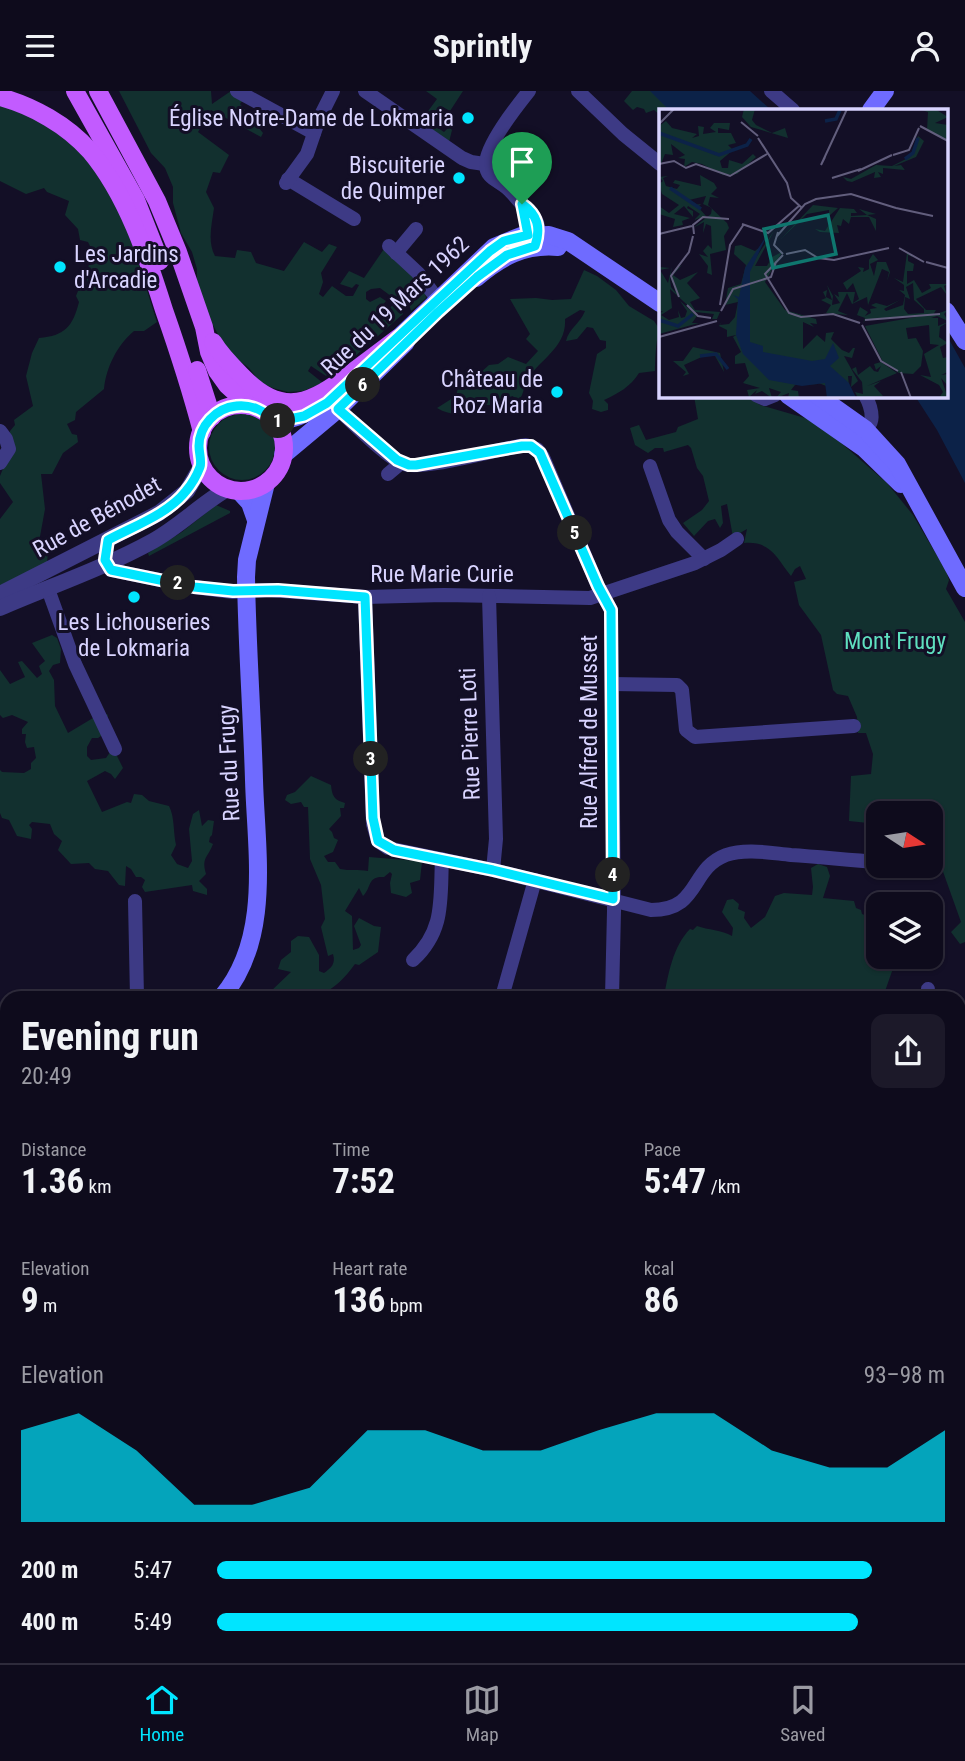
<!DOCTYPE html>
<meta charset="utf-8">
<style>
:root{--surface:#0e0b1c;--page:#1c1929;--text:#f1f3f6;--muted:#9b9ba3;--line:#2e2b3b;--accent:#00e5ff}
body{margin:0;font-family:"Roboto Condensed",sans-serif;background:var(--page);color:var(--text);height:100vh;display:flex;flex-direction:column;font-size:26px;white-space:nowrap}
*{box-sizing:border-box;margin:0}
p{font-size:23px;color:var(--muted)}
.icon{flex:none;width:38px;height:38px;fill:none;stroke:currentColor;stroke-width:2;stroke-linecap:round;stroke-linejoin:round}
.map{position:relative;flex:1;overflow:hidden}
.panel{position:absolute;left:0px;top:900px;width:966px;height:674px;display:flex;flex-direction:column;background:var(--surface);border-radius:21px 21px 0 0;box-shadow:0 2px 5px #0004,0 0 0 2px var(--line)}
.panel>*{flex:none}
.needle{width:46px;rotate:102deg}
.controls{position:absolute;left:866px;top:710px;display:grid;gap:14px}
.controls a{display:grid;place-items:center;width:77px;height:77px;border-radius:14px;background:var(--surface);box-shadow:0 2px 5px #0004,0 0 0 2px var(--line);font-size:35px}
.pin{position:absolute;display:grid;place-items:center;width:60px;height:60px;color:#fff;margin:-72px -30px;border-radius:50% 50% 50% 0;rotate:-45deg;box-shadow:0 0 7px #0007}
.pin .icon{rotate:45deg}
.km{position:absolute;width:35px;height:35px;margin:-18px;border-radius:50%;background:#222;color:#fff;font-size:19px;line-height:35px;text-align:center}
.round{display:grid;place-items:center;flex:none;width:74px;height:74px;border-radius:14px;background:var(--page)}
.headline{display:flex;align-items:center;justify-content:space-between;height:119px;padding:0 21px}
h1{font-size:38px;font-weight:700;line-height:52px}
.stats{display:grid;grid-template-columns:repeat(3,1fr);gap:10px;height:119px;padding:7px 21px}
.stats div{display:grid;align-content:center}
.stats b{font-size:35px;font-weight:700}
.stats small{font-size:19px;font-weight:400}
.stats p{font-size:19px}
.chart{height:196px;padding:14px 21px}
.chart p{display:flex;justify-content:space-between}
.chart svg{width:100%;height:126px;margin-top:7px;fill:var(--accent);opacity:.7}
ul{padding:0 21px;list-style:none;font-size:23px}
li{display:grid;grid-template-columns:112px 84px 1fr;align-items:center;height:52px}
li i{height:18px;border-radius:9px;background:var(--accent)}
header{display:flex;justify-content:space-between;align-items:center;height:91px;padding:0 21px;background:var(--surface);font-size:32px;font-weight:700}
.dock{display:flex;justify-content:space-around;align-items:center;height:98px;border-top:2px solid var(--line);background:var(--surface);font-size:19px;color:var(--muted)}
.dock a{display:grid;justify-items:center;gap:4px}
.dock .current{color:var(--accent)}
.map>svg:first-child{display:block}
.green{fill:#12302f}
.water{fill:#0c2248}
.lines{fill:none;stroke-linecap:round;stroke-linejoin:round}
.minor{stroke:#3d3a85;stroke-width:14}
.tertiary{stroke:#3d3a85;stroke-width:16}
.secondary{stroke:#6f6bff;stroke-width:18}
.primary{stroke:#c25bff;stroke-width:18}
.route-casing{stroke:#fff;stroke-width:14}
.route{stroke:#00e5ff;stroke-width:9}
.poi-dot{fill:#00e5ff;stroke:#130f26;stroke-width:2.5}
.labels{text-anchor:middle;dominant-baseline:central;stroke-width:6;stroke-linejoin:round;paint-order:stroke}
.poi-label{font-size:23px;fill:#d9d4ff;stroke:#130f26;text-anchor:end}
.street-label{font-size:23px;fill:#d9d4ff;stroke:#130f26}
.park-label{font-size:23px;fill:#5fe0c0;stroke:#130f26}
.inset-river{fill:none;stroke:#0c2248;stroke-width:3.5}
.inset-road{fill:none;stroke:#625e7d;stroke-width:2}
.view{fill:#0f766e;fill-opacity:0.15;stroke:#0f766e;stroke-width:3.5}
.inset-edge{fill:none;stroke:#d9d4ff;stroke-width:3.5}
</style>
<header><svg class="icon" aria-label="menu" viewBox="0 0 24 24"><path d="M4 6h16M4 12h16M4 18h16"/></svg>Sprintly<svg class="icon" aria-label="person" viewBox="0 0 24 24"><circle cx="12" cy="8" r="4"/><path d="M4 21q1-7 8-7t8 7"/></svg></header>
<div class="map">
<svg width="965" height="1572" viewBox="0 0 965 1572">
<rect width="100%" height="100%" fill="#130f26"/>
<g class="green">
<path d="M119,0H211L212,13L231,0L243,9L240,13L245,19L242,26L259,37L263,42L261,46L211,19L198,41L229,64L220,82L213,81L206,101L214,117C212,133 207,150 215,165L235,167L237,159L251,161L256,172L284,180L304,151L322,161L329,153L337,156L321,182L323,191L319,203L323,206L332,195L346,205H353L359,194L356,193L352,197L340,193L349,180L364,187L386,155L417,184L409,195L418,203L425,202L426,207L411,220L405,198L395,208L380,197L371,198L366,201V208L370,211L380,206L386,210L377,221L383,226L394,212L403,218V223L353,267L342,269L326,285L311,275L308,280L323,292L303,300L288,301L273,297L261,292L249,277L227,260L207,223L197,192V178L192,161L181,142L173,112V96L165,77L151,62Z"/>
<polygon points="426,0 463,0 450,20 443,16 440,19 438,18 429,31 444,41 449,36 452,39 449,51 420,31 437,8"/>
<polygon points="632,0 691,0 727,19 666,18 660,19 660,24 654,19 646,22 644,18 637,16 633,19 624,10"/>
<path d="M0,14C26,24 51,33 72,51C118,89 139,176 157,231L144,240H134C117,254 106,277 104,298L76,321L75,329L67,333L72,343L77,344L78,351L63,362L52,383H41L45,418L39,451L49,454L47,471L0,498V428L13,411L0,392V385L9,363L10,340L15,334L14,329L33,315L26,285L32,262L39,247C65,245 73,235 79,211L76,205L78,200L86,194L89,172L97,159L90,155L88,151L80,149L78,138L65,124L69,110L47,101L44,97L26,103L0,90Z"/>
<path d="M584,179L597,185L616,199L629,215L654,230L660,239C656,245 655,271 655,280L639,282C630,296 619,302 604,309L608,313V319L601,321L592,318L593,310L589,302L597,263L606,257V250L600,249L593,237L587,236L577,248L566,250C569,237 580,233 585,220L580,219L565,228C567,255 541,268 528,287C522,295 526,304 516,311L513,305L498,309L492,314H484C470,325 452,326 437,317L456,305L458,297L465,288L470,291L489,274L498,273L508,266L526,273L538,260L526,248L530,243L510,208L536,207L552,209L571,208Z"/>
<path d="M694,305H749L760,314L812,329L824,337L887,392L913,424L946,480L949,489L946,498L965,531V851L960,853L951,841L961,831L931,747V723H878V733L849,730L851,685L871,683L873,663L866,642H858L857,626L848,605L837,603L833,599L821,544L799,514L794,491L806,488L800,475L795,478L791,485C776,466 771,450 744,452L747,438L733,446L727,413L721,415L723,432L720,437L715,428L708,430L694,445L683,432L702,419L709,410L703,385L697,377L691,357L688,354L664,361L663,357H655L648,362L635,354L630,337L639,334L646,349L676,341L678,336L698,328Z"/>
<circle cx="242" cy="356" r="33"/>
<polygon points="216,414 230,420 230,422 149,465 148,462 182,441"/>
<path d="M52,544L57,547L61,558L60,572L53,574L49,580L54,589L55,615L68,642L103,621L108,624L105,642L98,647H92L87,656V665L91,669L106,667L113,657L123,677L115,688L111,683L105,680L87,690L102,721L127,711L131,712L134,703L142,704L149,710L169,715C175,727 173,741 176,754L171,764L177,773L188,777L192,770L189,738L193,723L199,719L202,735L208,729L214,730L212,744L210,746L209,751L213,753C208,767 201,766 206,783L199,790L207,798V804L193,800L192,794L145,801L142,796L145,789L141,786H136L131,778L126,775L125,795L119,794L108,780L95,778L89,772L71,773L58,759L62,750L54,743L50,733L32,731L29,734L32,738L31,748L17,745L9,729L2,727L0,722V679L2,681L24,682L31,678V672L36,667L34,656L27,657L25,651L26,643H22V638L28,631L12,624L3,627L0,624V579L10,593L25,586L18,571L22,570L37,587L42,583L39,575L45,570L32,552Z"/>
<path d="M311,685L331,694C332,705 334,709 345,712L344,717H340L341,725L329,738L332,741L334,747L338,749L333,761L324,765L328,771H335L340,778C350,780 358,778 368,780L369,766L417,770L422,771L420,789L410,792L412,802L406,806L391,802L390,792L392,783L390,781L384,786C367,785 372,796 363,805L359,797L345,820L352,825L353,859L359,857L361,854L354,835L359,827L374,835L381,836L378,861L359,874L355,873C325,914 308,906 261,906L260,902H269L291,881L278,878L281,869L291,861V850L298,845L309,846L319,864V880L324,882C331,877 336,873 333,863L328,865L321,836L325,828L321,794L310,768L308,716H304L301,711L291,713L285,709L287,704L295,701Z"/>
<path d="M818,773L827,776L830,785L823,807L854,810L856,817L861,819L862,823C881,830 879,833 878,852L875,851L878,853V866H897L883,906H664C668,884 673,855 690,838L693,839L697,835C708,839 722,839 732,845L733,837L722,821L727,809L733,808L739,813L738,818L745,821L744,827L751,837L765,826L775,805L784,802L812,804L813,796L811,777Z"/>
<polygon points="635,1566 795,1566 802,1572 655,1572 652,1568 646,1572 632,1572"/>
</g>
<g class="water">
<polygon points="650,0 750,0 771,19 669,19"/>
<polygon points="946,243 965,277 965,392 937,339 915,305 946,304"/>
</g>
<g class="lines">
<g class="minor">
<polyline points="237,0 314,42"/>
<polyline points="365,0 462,67 471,71 498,75 504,94"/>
<path d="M529,0C517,15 485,55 486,74C486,87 498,89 507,97C512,101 516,107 521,112C536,127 543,132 535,154"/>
<polyline points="578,0 623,43 660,73"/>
<polyline points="771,0 793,19"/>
<polyline points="288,88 354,128"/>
<polyline points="286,92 307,63 319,28 333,0"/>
<polyline points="389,155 418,182 438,209"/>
<polyline points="396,162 416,138"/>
<polyline points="756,304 765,308 775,304"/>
<path d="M338,318C352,331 387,367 404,373C423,380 500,357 526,354L537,358L543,366L598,495L611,519L614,820L612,906"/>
<path d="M858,338C878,338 872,317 865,304"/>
<polyline points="0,340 6,348 9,358 0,372"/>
<polyline points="650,375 669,429 677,441 704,468"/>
<polyline points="388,383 401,372"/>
<polyline points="108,449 105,469 111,479 194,496 233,501 269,499 365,506 444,504 590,507 695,472 721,459 737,448"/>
<polyline points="48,498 75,573 115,658"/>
<polyline points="489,505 496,748 493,779"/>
<path d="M365,506L373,733L378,750L388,757L493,779L651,819C701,819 689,778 726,764C746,757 770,762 791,764C820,766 849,769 878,771"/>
<polyline points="612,593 677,594 682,599 686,639 695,646 854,635"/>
<polyline points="135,810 137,906"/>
<path d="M413,869C445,839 440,809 442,768"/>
<polyline points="502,906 535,789"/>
<polyline points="927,906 928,898"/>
<polyline points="0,928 7,963"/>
<polyline points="959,981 965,992"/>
<polyline points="959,1004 965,1014"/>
<polyline points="0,1058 7,1059"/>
<polyline points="959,1122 965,1119"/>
<polyline points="0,1276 7,1273"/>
<polyline points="0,1337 7,1337"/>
<polyline points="0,1431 7,1431"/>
<polyline points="959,1549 965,1551"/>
<polyline points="106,1566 106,1572"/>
<polyline points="262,1566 262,1572"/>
<polyline points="425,1572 426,1566"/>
<polyline points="616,1572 619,1566"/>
</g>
<g class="tertiary">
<polyline points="0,503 159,422 187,400 202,374"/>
<path d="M0,517C51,495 104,477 153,450C180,435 201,413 227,398"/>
<polyline points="819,1566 826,1572"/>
<polyline points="523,1572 524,1566"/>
</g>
<g class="secondary">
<polyline points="871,19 885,0"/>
<path d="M476,187C501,166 524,153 558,156"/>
<polyline points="946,220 965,250"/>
<polyline points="389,256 494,156 521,145 549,144 568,150 660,212"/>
<polyline points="788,304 864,357 901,393"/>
<polyline points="817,304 865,338 897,373 965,497"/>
<path d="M275,331C311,326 335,307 361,282"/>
<polyline points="283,364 338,318 406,251"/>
<polyline points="239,400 250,412 256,429"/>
<path d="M222,906C272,847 256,760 254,689C252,621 247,554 246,486L247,469L266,392"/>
<polyline points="0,1118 7,1108"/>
</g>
<g class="primary">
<polyline points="75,0 136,109 160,170"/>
<polyline points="98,0 157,110 178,161 204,236 209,261 217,280 227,294 250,315"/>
<path d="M0,6C33,15 67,34 90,60C127,104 147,165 164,219C178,259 191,299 202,341"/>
<path d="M213,251C222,266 233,276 245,288C284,327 312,311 350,283C366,271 382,259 398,247"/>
<polyline points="197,279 212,326"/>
<circle cx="241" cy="357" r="43"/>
</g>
</g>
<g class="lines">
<defs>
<path id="route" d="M522,113C538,124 541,137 535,155L507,164L477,186L438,221L338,318L397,369L409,374H416L522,355H531L540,362L598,495L611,519L613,808L493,779L394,759L378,750L373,727L365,506L278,499L233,500L194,496L111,479L105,469L108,449C134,435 168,423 186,400C191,394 197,384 200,376C202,371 199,362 199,355C199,335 216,317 236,315C251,313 265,320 275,331L304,325L327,312L490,160L504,150L528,144Z"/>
</defs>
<use href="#route" class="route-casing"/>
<use href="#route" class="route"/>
</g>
<g class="poi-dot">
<circle cx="468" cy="27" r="7"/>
<circle cx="459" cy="87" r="7"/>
<circle cx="60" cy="176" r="7"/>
<circle cx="557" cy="301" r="7"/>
<circle cx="134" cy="506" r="7"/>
</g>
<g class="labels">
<g class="poi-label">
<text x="454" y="27">Église Notre-Dame de Lokmaria</text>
<text x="445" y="74">Biscuiterie<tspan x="445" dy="26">de Quimper</tspan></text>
<text x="74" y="163" text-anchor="start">Les Jardins<tspan x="74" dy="26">d'Arcadie</tspan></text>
<text x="543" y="288">Château de<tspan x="543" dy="26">Roz Maria</tspan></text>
<text x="134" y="531" text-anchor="middle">Les Lichouseries<tspan x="134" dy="26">de Lokmaria</tspan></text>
</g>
<g class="street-label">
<text transform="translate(395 215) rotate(-43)">Rue du 19 Mars 1962</text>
<text transform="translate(97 426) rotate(-29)">Rue de Bénodet</text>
<text x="442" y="483">Rue Marie Curie</text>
<text transform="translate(589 641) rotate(-90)">Rue Alfred de Musset</text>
<text transform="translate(470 643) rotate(-92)">Rue Pierre Loti</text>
<text transform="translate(229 672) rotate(-93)">Rue du Frugy</text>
</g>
<g class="park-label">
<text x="895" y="550">Mont Frugy</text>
</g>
</g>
<g transform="translate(659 18)">
<rect width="289" height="289" fill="#130f26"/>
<path d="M85,0H96L93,11L97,16L113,24L126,19L129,29L92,18L83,8ZM260,0H276L289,8L276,14L289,16L288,31L268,21L269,3ZM7,12L13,19L38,25L33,29L40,27L39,17L45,18L44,25L57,23L51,19L55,14H71L70,21L59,19V24H72L77,34L69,36L74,41L61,52L63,59H69L70,51L83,55L94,45L97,48L78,65L64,66L43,55L33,53L25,58L26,50L19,49L26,46L12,35L14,46L6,45L2,55L0,24L9,26L0,24V17ZM259,27L265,32L257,48L235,57L242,56L246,61L224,59V65L219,63L222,68L215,69L216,63L193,73L188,72L184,68L192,70L217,56L233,57L251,48ZM41,66L55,74L58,79L52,85L60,89L51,88L49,96L68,114L70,119L65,127L67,141L51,145L53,166L48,164L49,157L40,145L49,148L44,142L49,136L53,140L52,117L47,115L44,124L45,113L34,119L52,105L53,99L44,95L47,87L30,91L33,96L42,95L39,98L47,107L35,111L41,105L29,97L28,99L34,102V108L25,97L15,105L31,109L23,112L24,116L14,118L16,110L0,105V97L10,104L20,96L3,85L0,75L4,72L0,68L9,67L4,69L7,77L18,80L21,76L14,74L16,71L42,77ZM154,96L179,99L170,107V101L148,105L122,130ZM181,99L195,100L198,104H192V107L208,106L200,100L217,105L208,106L217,110V122L210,108H192L190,115L184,110L182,117L178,116L180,124L161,123L156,120L166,122ZM115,122L96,157H108L113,148L123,143L106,173L126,201L157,210L158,215L151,214L155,218L144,213V240L158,226L166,233L167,224L175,223L172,230L183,241L190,244L194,239H196L193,249L185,247L199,272L192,278L193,267H189L190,277L197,289L90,246L86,185L89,160ZM82,136L96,142L102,137L92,151L83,236L159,275L136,276L132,281L139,282L140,289H129L130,284L117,289L122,283L110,279L113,289L103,282L96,285L98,281L90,288L88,281L101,279L84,274L90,267L86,254L76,255V247L82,243L74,228L77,226L68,228V221L60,217L63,212L61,216L70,215L76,208L79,193L66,196L69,179L82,175L87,156L75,145L76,137ZM248,144L254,148L249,146V152L255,155L254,162H248V175L255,171L263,184L272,179L270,175H289L285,177L288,186L282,178L257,190L267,201H277L274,206L289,201L285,205L289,212L278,207L272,209H279V217L289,213L281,218L280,228L289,234L281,238L284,249L289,248V263L282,266L289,265V277L282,269L289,289H280L284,283L280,276L261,266L272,268L265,245L280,236L271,235L270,216L247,219L249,230L257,229L264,242L262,257L254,265L240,264L224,253L206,217L268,206L206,211L204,215L206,209L198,206L201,198L209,203L206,207L212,204L211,200L218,199L212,196L217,194L228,197L241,191L225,200L227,202L244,196L246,186L240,181L245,182V176L235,169L244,173ZM254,174L255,191L265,200V204L249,205L245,200L246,188L251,190L247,178ZM214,145L219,151L211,155L215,167L218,153H227L231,163L228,172L230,163L223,160L209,196L208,188L193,195L188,184L179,202L189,206L167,204L172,196L162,191L167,189L164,183L168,181L167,188L173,191L168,176L174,187L173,196L181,194L175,185L180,188L179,183H196L194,194L200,190L194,174L188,181L184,174L202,162L199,158L205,159L204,163L210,160V151ZM0,151L1,158L11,159L1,161L9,174L13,157L11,171L12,178L17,184L12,170L16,161L23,156L14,166L21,171L39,163L28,174L41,189L31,193L36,201L61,203L58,210H53L55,205L36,203L11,180L13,199L2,206L10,211L20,208L19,201L22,209L26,208L28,202L21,192L38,207L33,214H40L0,225V205L4,202L0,203ZM34,238L61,244L65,263L56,247L47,246L25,256L30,265L24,267L27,263L14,252H24ZM222,253L238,264L208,277L222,272L215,277L224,287L199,289L196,283L204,285L203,273L193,260L197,258L199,266L211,257L215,262L219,263L222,257L217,261L215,255Z" fill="#12302f" fill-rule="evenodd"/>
<path d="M108,126L91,163V233L104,237V243L153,252L166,250L174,234L180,249L171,257L190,274L197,289H168L166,274L143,277L110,271L84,245L77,226L79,190L74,186L80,188L86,159Z" fill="#0c2248"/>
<path class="inset-river" d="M166,12L177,10L181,1M0,24L60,46L88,36L92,30M246,50L254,44L259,29M11,79L42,100M0,211L19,217L34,205M41,247L57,245L69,260"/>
<path class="inset-road" d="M82,13L99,27M0,15L15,0M261,17L289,32M99,29L128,74L132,89L143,99M234,46L250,41L260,19M166,48L162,56L188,0M0,55L15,52L27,59L37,55L71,67L108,45M199,62L233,46M173,69L202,60M237,99L274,107M83,115L109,124L141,96M119,123L115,136L124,145M0,125L33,117M35,125L34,116L44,108L70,110M118,127L146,95L157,90L192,85L237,99M240,139L265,153M127,145L146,141L159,149L175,151L230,139M124,146L106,165L130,204L142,208L174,205L201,214M267,153L289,159M20,188L12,167L30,143L34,127M28,196L39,207L52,209M61,196L71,136L85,115M62,202L74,180L112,168L117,153M206,211L281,205M203,216L222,252L239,262M0,228L58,212M242,263L252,289"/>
<path class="view" d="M169,106L177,145L114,159L105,120Z"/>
<rect width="289" height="289" class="inset-edge"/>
</g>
</svg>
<div class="controls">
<a><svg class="needle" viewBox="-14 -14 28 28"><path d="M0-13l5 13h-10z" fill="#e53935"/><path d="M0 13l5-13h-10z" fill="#9b9ba3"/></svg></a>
<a><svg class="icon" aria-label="layers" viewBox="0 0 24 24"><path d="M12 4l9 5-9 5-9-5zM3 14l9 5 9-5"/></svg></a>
</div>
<div class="pin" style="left:522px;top:113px;background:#1e9e55"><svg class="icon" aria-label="arrive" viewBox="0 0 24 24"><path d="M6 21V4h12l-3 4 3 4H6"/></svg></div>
<b class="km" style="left:278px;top:330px">1</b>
<b class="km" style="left:178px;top:492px">2</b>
<b class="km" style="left:371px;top:668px">3</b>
<b class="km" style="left:613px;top:784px">4</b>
<b class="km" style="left:575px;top:442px">5</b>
<b class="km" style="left:363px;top:294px">6</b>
<section class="panel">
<div class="headline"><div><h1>Evening run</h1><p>20:49</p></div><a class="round"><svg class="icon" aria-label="share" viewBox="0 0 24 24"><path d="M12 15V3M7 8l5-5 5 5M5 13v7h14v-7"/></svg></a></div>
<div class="stats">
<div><p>Distance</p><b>1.36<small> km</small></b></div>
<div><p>Time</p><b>7:52</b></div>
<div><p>Pace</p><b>5:47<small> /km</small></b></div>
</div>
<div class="stats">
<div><p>Elevation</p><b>9<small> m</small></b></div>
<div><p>Heart rate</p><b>136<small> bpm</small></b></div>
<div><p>kcal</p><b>86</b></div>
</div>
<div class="chart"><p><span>Elevation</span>93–98 m</p>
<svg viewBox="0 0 160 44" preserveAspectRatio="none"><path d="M0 44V12L10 6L20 19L30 38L40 38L50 32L60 12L70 12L80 19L90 19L100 12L110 6L120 6L130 19L140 25L150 25L160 12V44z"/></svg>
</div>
<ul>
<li><b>200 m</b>5:47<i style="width:90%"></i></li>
<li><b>400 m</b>5:49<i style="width:88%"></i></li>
</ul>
</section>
</div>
<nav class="dock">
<a class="current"><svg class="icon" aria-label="home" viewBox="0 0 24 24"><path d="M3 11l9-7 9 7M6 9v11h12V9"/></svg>Home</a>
<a><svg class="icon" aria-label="map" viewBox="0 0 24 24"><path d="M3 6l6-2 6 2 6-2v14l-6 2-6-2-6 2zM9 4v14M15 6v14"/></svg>Map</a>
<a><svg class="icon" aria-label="saved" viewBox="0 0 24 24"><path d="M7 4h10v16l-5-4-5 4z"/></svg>Saved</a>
</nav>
